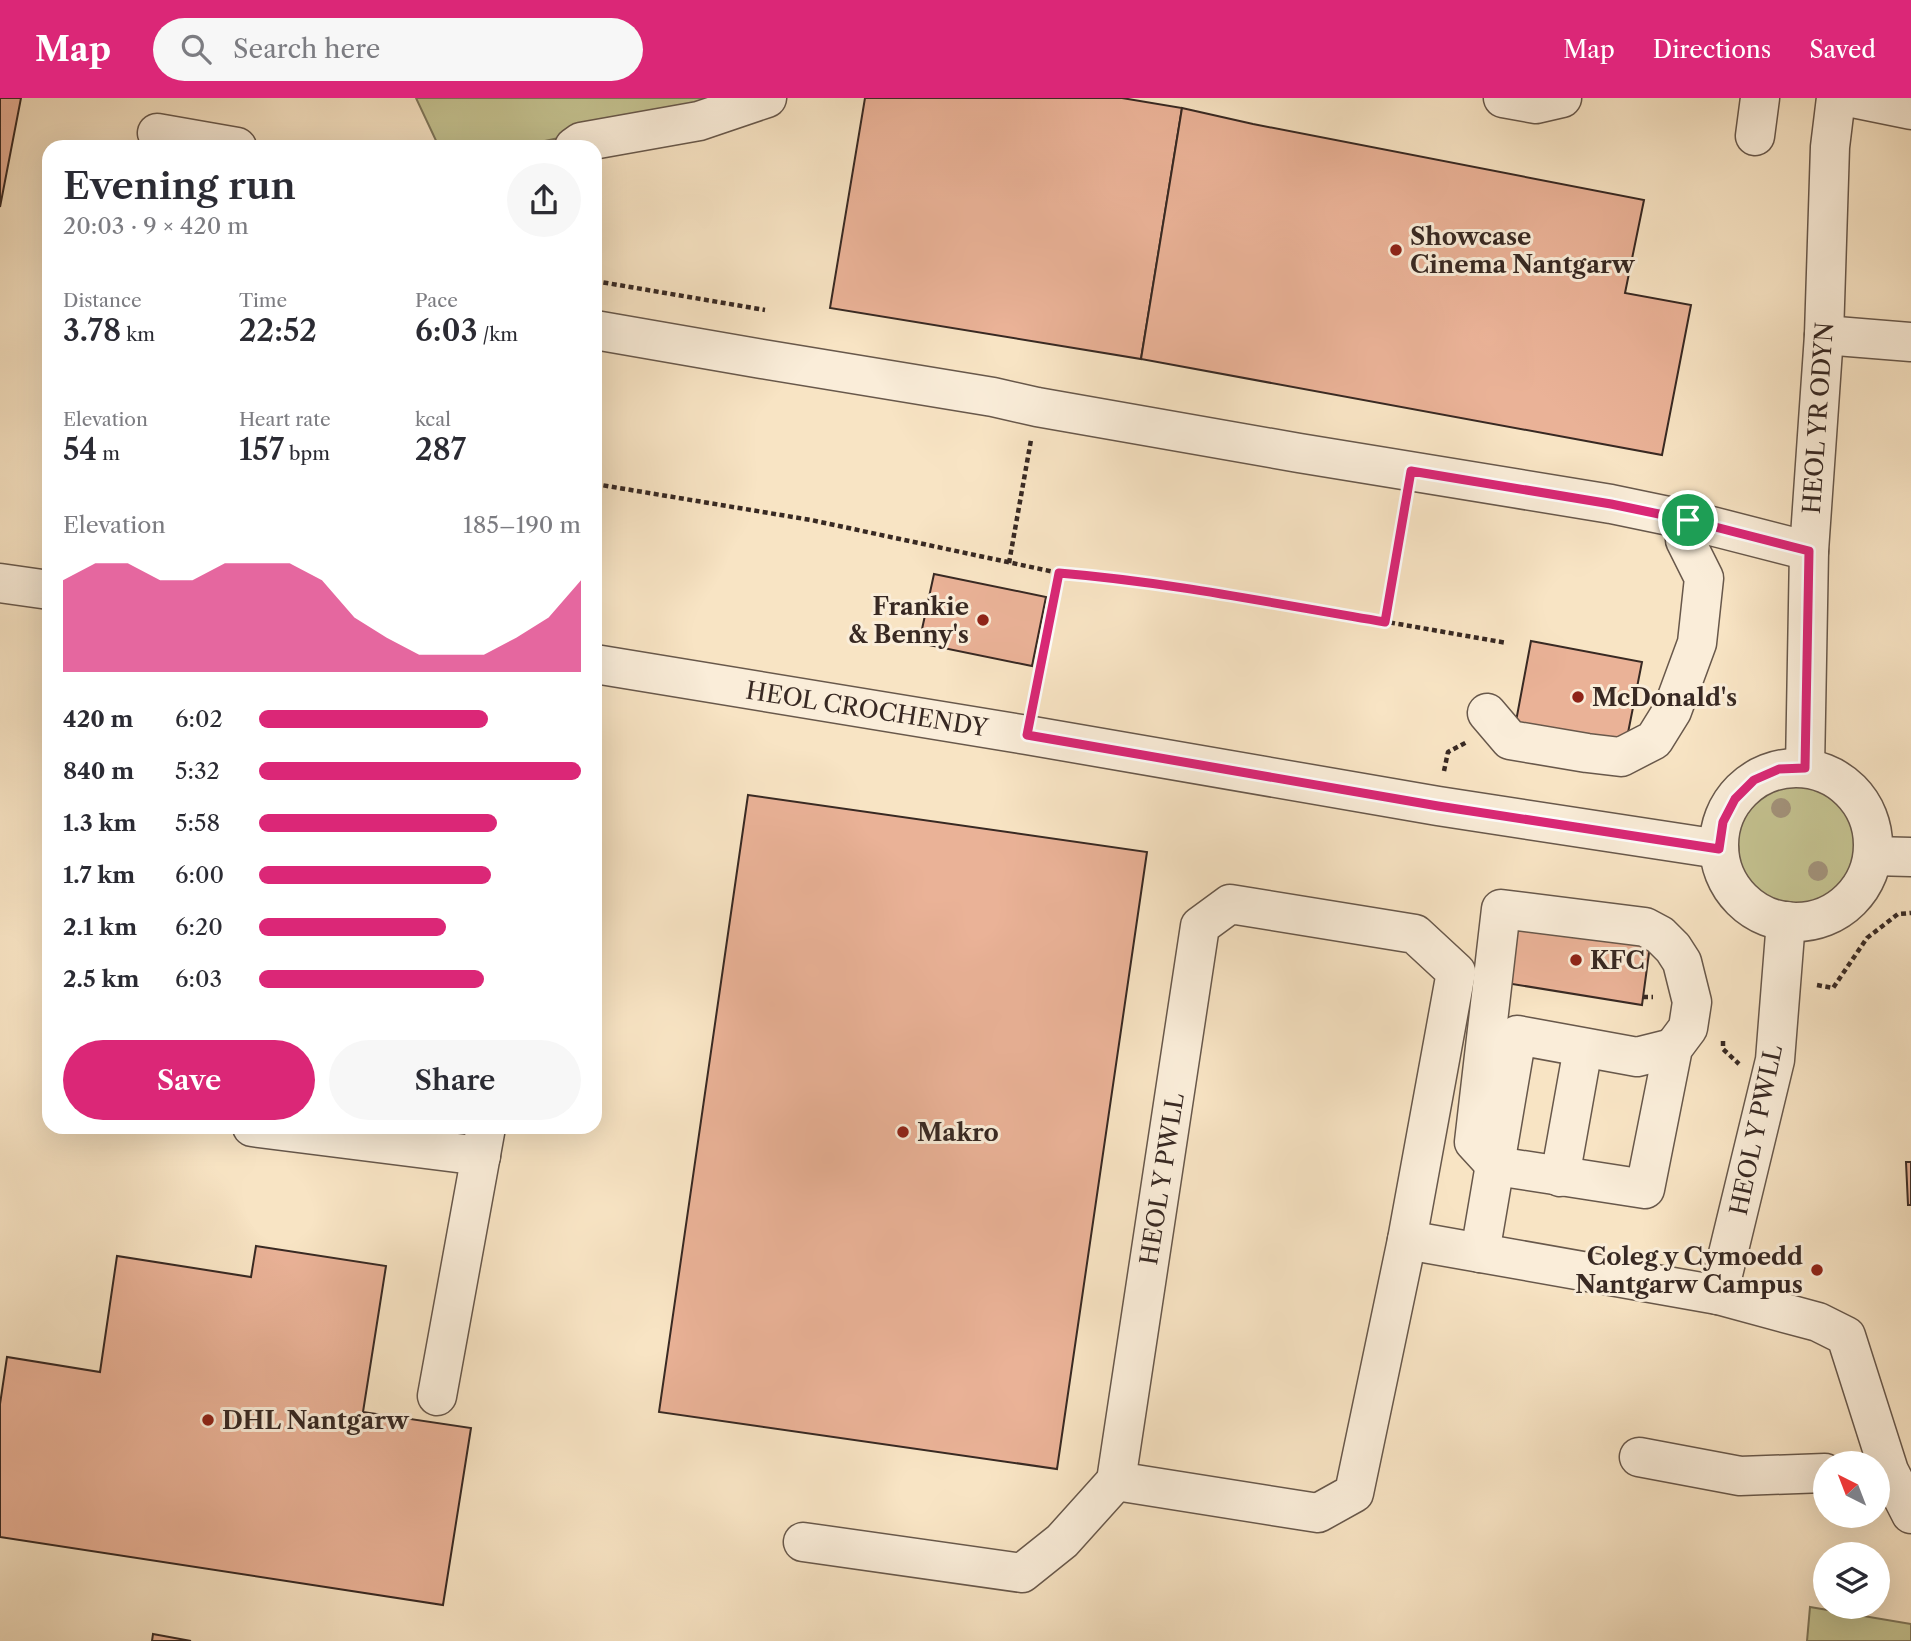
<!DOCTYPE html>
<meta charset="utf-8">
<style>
:root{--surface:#fff;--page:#f7f7f7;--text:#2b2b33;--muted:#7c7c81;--accent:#db2777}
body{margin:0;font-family:"Libre Caslon Text",serif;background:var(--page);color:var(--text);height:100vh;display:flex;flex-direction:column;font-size:26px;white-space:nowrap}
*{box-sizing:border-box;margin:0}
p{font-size:23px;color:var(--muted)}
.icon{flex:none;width:38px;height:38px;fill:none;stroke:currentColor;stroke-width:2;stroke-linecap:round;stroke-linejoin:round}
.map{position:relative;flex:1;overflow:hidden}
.details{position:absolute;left:42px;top:42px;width:560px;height:994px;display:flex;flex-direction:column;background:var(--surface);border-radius:21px;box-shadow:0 7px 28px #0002}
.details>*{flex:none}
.needle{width:46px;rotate:318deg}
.fabs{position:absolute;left:1813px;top:1353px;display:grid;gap:14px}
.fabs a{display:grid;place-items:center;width:77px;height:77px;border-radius:50%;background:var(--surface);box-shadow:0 7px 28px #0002;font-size:35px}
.pin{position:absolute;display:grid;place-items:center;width:60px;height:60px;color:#fff;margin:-30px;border:4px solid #fff;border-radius:50%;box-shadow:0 2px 7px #0007}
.round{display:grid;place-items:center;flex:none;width:74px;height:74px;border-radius:37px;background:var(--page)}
.head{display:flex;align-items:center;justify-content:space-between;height:119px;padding:0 21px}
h1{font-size:38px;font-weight:600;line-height:52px}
.stats{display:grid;grid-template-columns:repeat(3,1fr);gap:10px;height:119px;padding:7px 21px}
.stats div{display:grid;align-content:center}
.stats b{font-size:30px;font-weight:600}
.stats small{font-size:19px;font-weight:400}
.stats p{font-size:19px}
.chart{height:196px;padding:14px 21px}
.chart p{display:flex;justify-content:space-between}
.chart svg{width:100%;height:126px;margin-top:7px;fill:var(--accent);opacity:.7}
.button{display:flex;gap:14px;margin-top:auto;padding:14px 21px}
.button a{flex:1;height:80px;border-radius:42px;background:var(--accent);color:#fff;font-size:28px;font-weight:600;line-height:80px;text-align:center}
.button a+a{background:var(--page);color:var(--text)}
ul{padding:0 21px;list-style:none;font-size:23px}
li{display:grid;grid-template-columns:112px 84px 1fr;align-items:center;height:52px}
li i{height:18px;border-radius:9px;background:var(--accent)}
header{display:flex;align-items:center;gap:42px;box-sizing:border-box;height:98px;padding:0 35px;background:var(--accent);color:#fff}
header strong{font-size:33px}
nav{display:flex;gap:38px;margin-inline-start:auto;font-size:24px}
.search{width:490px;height:63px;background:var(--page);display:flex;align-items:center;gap:18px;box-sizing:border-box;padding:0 24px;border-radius:38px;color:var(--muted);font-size:26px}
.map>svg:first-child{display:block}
.green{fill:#c4c290;stroke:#7e765a;stroke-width:2}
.building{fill:#eab297;stroke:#382923;stroke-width:2}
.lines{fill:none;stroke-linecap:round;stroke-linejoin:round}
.minor-casing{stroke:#68584b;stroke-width:41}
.path{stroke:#382923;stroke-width:4.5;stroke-dasharray:5 3.5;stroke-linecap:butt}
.minor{stroke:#faedd9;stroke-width:38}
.tree{fill:#a2927a}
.route-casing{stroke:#fff;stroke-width:14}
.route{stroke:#db2777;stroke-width:9}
.poi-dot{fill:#8f2418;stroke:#faedd9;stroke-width:2.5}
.labels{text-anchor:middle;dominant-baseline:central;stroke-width:6;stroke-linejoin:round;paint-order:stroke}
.poi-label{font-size:24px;font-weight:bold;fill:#382923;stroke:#faedd9;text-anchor:start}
.street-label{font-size:24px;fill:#382923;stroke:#faedd9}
</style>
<header>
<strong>Map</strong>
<div class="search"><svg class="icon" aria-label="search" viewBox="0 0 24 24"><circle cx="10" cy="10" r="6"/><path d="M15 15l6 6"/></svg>Search here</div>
<nav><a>Map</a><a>Directions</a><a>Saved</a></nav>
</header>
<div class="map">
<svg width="1911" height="1543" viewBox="0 0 1911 1543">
<rect width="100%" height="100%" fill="#f8e4c4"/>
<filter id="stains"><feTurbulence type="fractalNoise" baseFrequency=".00286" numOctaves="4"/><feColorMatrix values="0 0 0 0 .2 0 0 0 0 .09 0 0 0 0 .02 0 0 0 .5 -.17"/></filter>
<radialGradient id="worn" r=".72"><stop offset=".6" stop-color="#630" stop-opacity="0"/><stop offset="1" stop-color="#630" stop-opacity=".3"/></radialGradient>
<g class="green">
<polygon points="416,0 744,0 517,49 439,49"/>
<circle cx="1796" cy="747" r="77"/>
<polygon points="1810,1509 1911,1526 1911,1543 1807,1543"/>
</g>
<g class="building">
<polygon points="0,0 21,0 0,109"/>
<polygon points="865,0 1122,0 1182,10 1141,261 830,210"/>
<polygon points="1182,10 1253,26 1644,102 1625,195 1691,207 1662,357 1141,261"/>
<polygon points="934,476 1046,499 1032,568 919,545"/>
<polygon points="1531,543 1642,564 1624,655 1514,634"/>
<polygon points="748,697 1147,754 1057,1371 659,1314"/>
<polygon points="1511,819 1651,840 1642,907 1500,884"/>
<polygon points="1906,1064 1911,1064 1911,1107 1908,1107"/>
<polygon points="256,1148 386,1168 363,1314 471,1330 443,1507 0,1439 0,1306 7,1259 100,1274 117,1158 251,1179"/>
<polygon points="153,1536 191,1543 152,1543"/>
</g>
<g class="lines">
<defs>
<g id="minor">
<polyline points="1503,0 1536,6 1562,0"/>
<polyline points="1852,0 1911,12"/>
<polyline points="157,35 237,49"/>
<polyline points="1755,38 1760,0"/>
<polyline points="574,49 581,44 699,23 767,0"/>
<polyline points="595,232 762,261 993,299 1037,309 1299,355 1611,406 1688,422 1809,453"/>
<polyline points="1824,237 1911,244"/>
<polyline points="0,485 49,492"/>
<polyline points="595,566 1027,637 1438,708 1719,751"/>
<polyline points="1487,615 1510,642 1587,655 1621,659 1654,642 1672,613 1697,545 1704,480 1685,442 1688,422"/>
<polyline points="1805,670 1809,453 1824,237 1830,49 1836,0"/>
<circle cx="1796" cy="747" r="77"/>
<polyline points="1873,758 1911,759"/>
<polygon points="1230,806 1415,836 1456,874 1407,1142 1354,1395 1318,1415 1116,1383 1200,828"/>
<polygon points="1501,811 1645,829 1660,837 1673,850 1682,864 1692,904 1688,930 1673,950 1645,1091 1496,1068 1474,1044"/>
<polyline points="252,1029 481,1058"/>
<polyline points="1560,1079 1583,950"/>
<polyline points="1407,1142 1718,1197 1818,1224 1846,1238 1889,1373 1911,1416"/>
<polyline points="1480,1155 1517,937 1637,959 1673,950"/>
<polyline points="1718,1197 1775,962 1786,823"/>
<polyline points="437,1298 486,1029"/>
<polyline points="1639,1359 1740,1378 1825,1375"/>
<polyline points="803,1444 1022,1475 1062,1443 1116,1383"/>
</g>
</defs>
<use href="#minor" class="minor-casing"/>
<g class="path">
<polyline points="595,183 765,212"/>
<polyline points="595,386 811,422 1059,475 1117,480 1199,491 1507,545"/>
<polyline points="1009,465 1031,342"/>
<polyline points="1385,524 1405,408"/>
<polyline points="1034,602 1059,475"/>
<polyline points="1444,673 1448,654 1467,644"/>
<polyline points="1817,887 1833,890 1867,840 1898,816 1911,815"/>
<polyline points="1643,899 1653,899"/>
<polyline points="1723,943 1723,951 1739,966"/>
</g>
<use href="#minor" class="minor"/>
</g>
<g class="tree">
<circle cx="1781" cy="710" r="10"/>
<circle cx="1818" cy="773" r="10"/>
</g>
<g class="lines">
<defs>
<path id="route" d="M1411,373L1611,406L1688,422L1809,453L1805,670L1779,671L1754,682L1735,701L1723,724L1719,751L1438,708L1027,637L1059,475C1169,484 1276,506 1385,524Z"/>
</defs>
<use href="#route" class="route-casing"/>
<use href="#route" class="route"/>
</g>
<g class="poi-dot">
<circle cx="1396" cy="152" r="7"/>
<circle cx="983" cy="522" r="7"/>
<circle cx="1578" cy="599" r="7"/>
<circle cx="1576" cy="862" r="7"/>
<circle cx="903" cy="1034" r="7"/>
<circle cx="1817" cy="1172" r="7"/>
<circle cx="208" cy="1322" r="7"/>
</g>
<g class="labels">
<g class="poi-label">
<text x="1410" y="138">Showcase<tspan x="1410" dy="28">Cinema Nantgarw</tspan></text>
<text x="969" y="508" text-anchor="end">Frankie<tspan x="969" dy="28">&amp; Benny's</tspan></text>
<text x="1592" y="599">McDonald's</text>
<text x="1590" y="862">KFC</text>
<text x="917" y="1034">Makro</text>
<text x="1803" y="1158" text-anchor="end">Coleg y Cymoedd<tspan x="1803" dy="28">Nantgarw Campus</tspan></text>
<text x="222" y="1322">DHL Nantgarw</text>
</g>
<g class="street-label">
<text transform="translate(1818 320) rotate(-86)">HEOL YR ODYN</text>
<text transform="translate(867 611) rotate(9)">HEOL CROCHENDY</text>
<text transform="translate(1756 1032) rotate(-78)">HEOL Y PWLL</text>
<text transform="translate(1162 1081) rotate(-81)">HEOL Y PWLL</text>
</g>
</g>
<rect width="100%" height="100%" filter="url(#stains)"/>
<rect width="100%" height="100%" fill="url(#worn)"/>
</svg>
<div class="fabs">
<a><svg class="needle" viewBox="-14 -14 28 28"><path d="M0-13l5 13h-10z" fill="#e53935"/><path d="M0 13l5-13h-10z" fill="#7c7c81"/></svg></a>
<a><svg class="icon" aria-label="layers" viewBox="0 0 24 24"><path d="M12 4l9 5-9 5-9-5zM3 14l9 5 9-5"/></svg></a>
</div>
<div class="pin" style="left:1688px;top:422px;background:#1e9e55"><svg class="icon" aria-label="arrive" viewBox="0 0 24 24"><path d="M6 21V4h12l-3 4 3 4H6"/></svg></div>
<section class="details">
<div class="head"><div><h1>Evening run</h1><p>20:03 · 9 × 420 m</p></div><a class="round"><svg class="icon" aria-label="share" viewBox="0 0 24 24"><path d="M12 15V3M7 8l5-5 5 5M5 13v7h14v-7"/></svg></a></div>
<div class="stats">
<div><p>Distance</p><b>3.78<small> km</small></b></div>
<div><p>Time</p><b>22:52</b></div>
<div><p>Pace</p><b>6:03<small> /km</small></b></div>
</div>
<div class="stats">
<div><p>Elevation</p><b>54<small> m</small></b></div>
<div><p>Heart rate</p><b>157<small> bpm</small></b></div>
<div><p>kcal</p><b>287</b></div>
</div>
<div class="chart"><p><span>Elevation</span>185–190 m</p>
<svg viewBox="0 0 160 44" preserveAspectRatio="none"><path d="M0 44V12L10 6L20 6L30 12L40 12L50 6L60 6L70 6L80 12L90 25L100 32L110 38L120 38L130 38L140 32L150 25L160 12V44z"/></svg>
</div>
<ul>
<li><b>420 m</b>6:02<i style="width:71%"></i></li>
<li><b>840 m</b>5:32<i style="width:100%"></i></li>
<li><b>1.3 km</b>5:58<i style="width:74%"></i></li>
<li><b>1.7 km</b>6:00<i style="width:72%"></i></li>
<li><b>2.1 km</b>6:20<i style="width:58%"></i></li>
<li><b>2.5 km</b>6:03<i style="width:70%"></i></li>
</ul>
<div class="button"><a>Save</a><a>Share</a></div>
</section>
</div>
